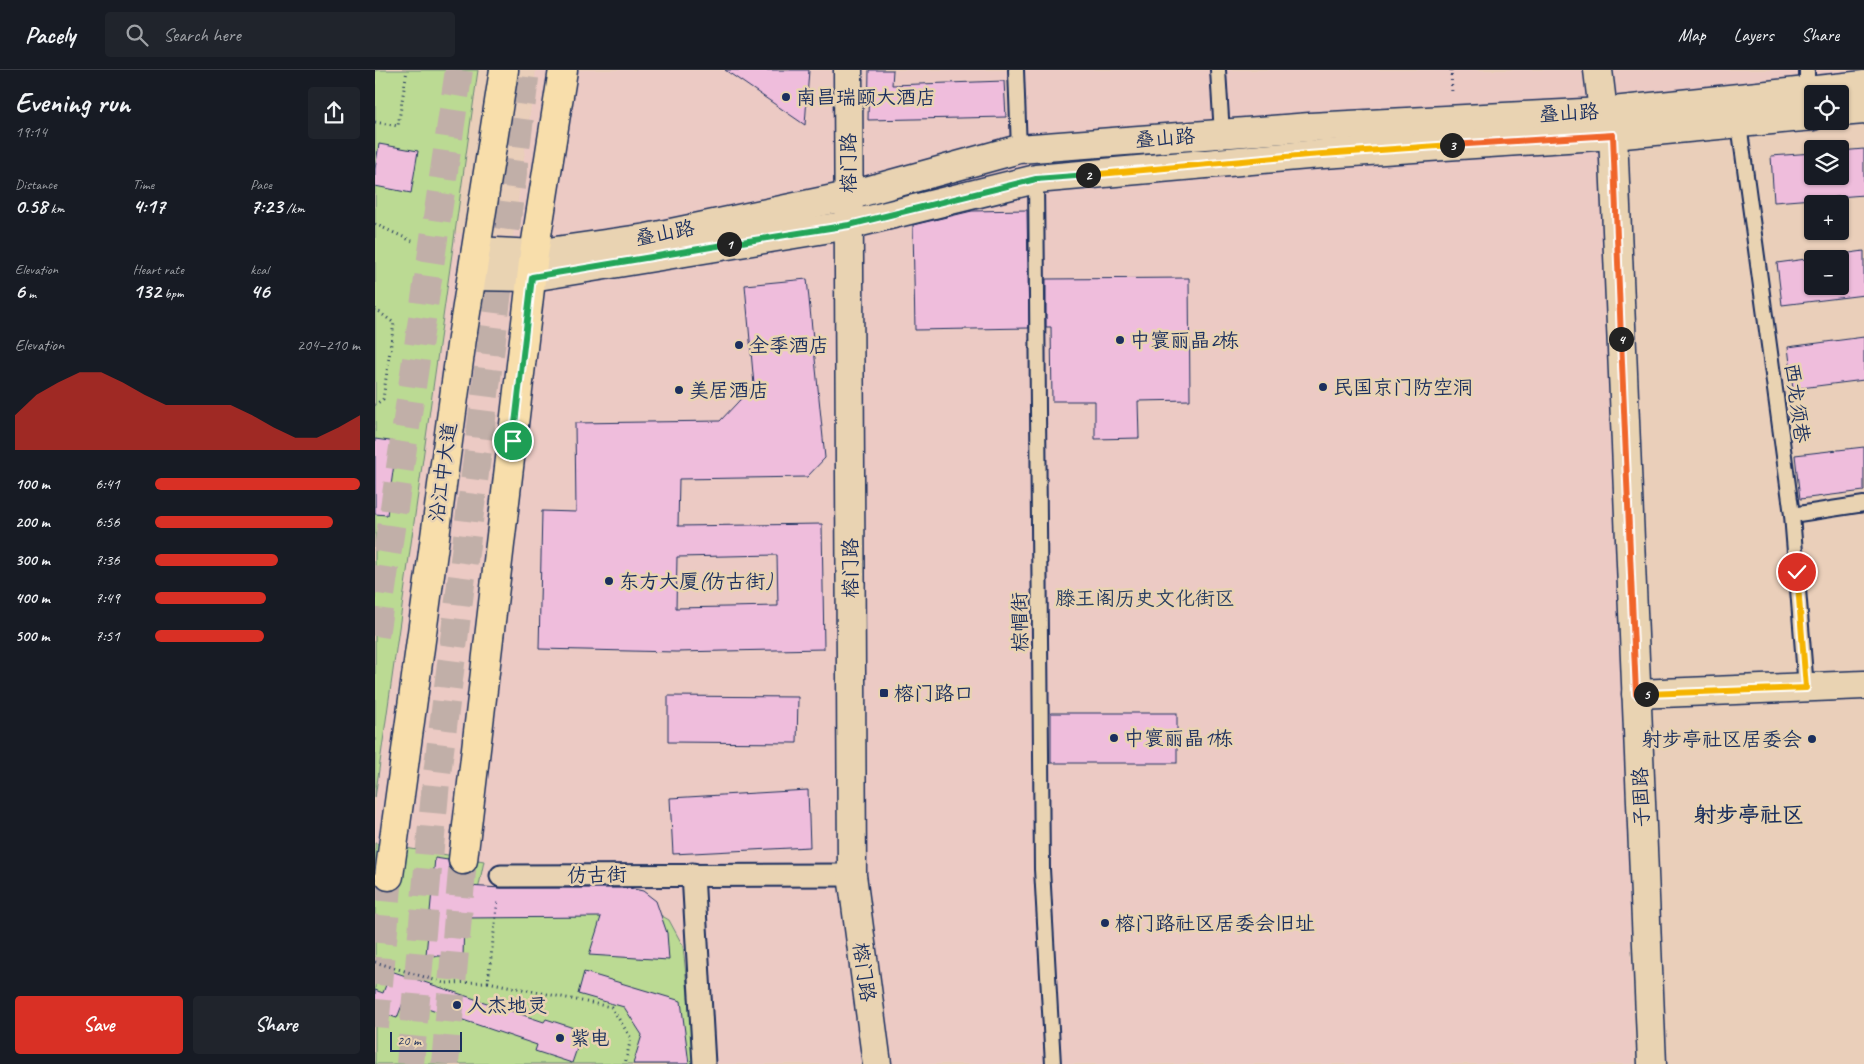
<!DOCTYPE html>
<meta charset="utf-8">
<style>
:root{--surface:#171b24;--page:#20242c;--text:#f1f3f6;--muted:#9ea1a6;--line:#363941;--accent:#d93025}
body{margin:0;font-family:Caveat,"LXGW WenKai TC",sans-serif;background:var(--page);color:var(--text);height:100vh;display:flex;flex-direction:column;font-size:19px;white-space:nowrap}
*{box-sizing:border-box;margin:0}
p{font-size:16px;color:var(--muted)}
.icon{flex:none;width:28px;height:28px;fill:none;stroke:currentColor;stroke-width:2;stroke-linecap:round;stroke-linejoin:round}
.map{position:relative;flex:1;overflow:hidden}
.sheet{display:flex;flex-direction:column;background:var(--surface);width:375px}
.sheet>*{flex:none}
.controls{position:absolute;left:1429px;top:15px;display:grid;gap:10px}
.controls a{display:grid;place-items:center;width:45px;height:45px;border-radius:5px;background:var(--surface);box-shadow:0 1px 4px #0004;font-size:25px}
.scale{position:absolute;left:15px;bottom:12px;width:72px;box-sizing:border-box;padding-left:5px;border:2px solid #1b2f5e;border-top:0;font-size:14px;line-height:18px;white-space:nowrap;color:#1b2f5e;-webkit-text-stroke:4px #e9d3b2;paint-order:stroke}
.pin{position:absolute;display:grid;place-items:center;width:42px;height:42px;color:#fff;margin:-21px;border:2px solid #fff;border-radius:50%;box-shadow:0 1px 5px #0007}
.km{position:absolute;width:25px;height:25px;margin:-12px;border-radius:50%;background:#222;color:#fff;font-size:14px;line-height:25px;text-align:center}
.round{display:grid;place-items:center;flex:none;width:52px;height:52px;border-radius:5px;background:var(--page)}
.headline{display:flex;align-items:center;justify-content:space-between;height:85px;padding:0 15px}
h1{font-size:28px;font-weight:800;line-height:38px}
.metrics{display:grid;grid-template-columns:repeat(3,1fr);gap:8px;height:85px;padding:5px 15px}
.metrics div{display:grid;align-content:center}
.metrics b{font-size:21px;font-weight:800}
.metrics small{font-size:14px;font-weight:400}
.metrics p{font-size:14px}
.chart{height:140px;padding:10px 15px}
.chart p{display:flex;justify-content:space-between}
.chart svg{width:100%;height:90px;margin-top:5px;fill:var(--accent);opacity:.7}
.button{display:flex;gap:10px;margin-top:auto;padding:10px 15px}
.button a{flex:1;height:58px;border-radius:5px;background:var(--accent);color:#fff;font-size:20px;font-weight:800;line-height:58px;text-align:center}
.button a+a{background:var(--page);color:var(--text)}
ul{padding:0 15px;list-style:none;font-size:16px}
li{display:grid;grid-template-columns:80px 60px 1fr;align-items:center;height:38px}
li i{height:12px;border-radius:6px;background:var(--accent)}
header{display:flex;align-items:center;gap:30px;box-sizing:border-box;height:70px;padding:0 25px;background:var(--surface);border-bottom:1px solid var(--line)}
header strong{font-size:24px}
nav{display:flex;gap:28px;margin-inline-start:auto;font-size:18px}
.search{width:350px;height:45px;background:var(--page);display:flex;align-items:center;gap:12px;box-sizing:border-box;padding:0 18px;border-radius:5px;color:var(--muted);font-size:19px}
main{display:flex;flex:1;min-height:0}
.map>svg:first-child{display:block}
.built{fill:#eccac4}
.green{fill:#bbda93;stroke:#6b8478}
.building{fill:#efbddc;stroke:#1b2f5e;fill-rule:evenodd}
.lines{fill:none;stroke-linecap:round;stroke-linejoin:round}
.primary-tunnel{stroke:#c1afa8;stroke-width:28;stroke-dasharray:28 14;stroke-linecap:butt}
.trunk-tunnel{stroke:#c1afa8;stroke-width:28;stroke-dasharray:28 14;stroke-linecap:butt}
.service-casing{stroke:#1b2f5e;stroke-width:18}
.pedestrian-casing{stroke:#1b2f5e;stroke-width:25}
.minor-casing{stroke:#1b2f5e;stroke-width:31}
.tertiary-casing{stroke:#1b2f5e;stroke-width:31}
.secondary-casing{stroke:#1b2f5e;stroke-width:31}
.primary-casing{stroke:#1b2f5e;stroke-width:31}
.path{stroke:#1b2f5e;stroke-width:3;stroke-dasharray:1 4;stroke-linecap:butt}
.service{stroke:#e9d3b2;stroke-width:14}
.pedestrian{stroke:#e9d3b2;stroke-width:21}
.minor{stroke:#e9d3b2;stroke-width:28}
.tertiary{stroke:#e9d3b2;stroke-width:28}
.secondary{stroke:#e9d3b2;stroke-width:28}
.primary{stroke:#f8deab;stroke-width:28}
.split-1-casing{stroke:#fff;stroke-width:10}
.split-2-casing{stroke:#fff;stroke-width:10}
.split-3-casing{stroke:#fff;stroke-width:10}
.split-4-casing{stroke:#fff;stroke-width:10}
.split-5-casing{stroke:#fff;stroke-width:10}
.split-6-casing{stroke:#fff;stroke-width:10}
.split-1{stroke:#22a559;stroke-width:6}
.split-2{stroke:#22a559;stroke-width:6}
.split-3{stroke:#f5b400;stroke-width:6}
.split-4{stroke:#f0652b;stroke-width:6}
.split-5{stroke:#f0652b;stroke-width:6}
.split-6{stroke:#f5b400;stroke-width:6}
.poi-dot{fill:#1b2f5e;stroke:#e9d3b2;stroke-width:2}
.labels{text-anchor:middle;dominant-baseline:central;stroke-width:5;stroke-linejoin:round;paint-order:stroke}
.poi-label{font-size:20px;fill:#1b2f5e;stroke:#e9d3b2;text-anchor:start}
.street-label{font-size:20px;fill:#1b2f5e;stroke:#e9d3b2}
.park-label{font-size:20px;fill:#2b4063;stroke:#e9d3b2}
.quarter-label{font-size:22px;font-weight:bold;fill:#1b2f5e;stroke:#e9d3b2}
</style>
<header>
<strong>Pacely</strong>
<div class="search"><svg class="icon" aria-label="search" viewBox="0 0 24 24"><circle cx="10" cy="10" r="6"/><path d="M15 15l6 6"/></svg>Search here</div>
<nav><a>Map</a><a>Layers</a><a>Share</a></nav>
</header>
<main>
<section class="sheet">
<div class="headline"><div><h1>Evening run</h1><p>19:14</p></div><a class="round"><svg class="icon" aria-label="share" viewBox="0 0 24 24"><path d="M12 15V3M7 8l5-5 5 5M5 13v7h14v-7"/></svg></a></div>
<div class="metrics">
<div><p>Distance</p><b>0.58<small> km</small></b></div>
<div><p>Time</p><b>4:17</b></div>
<div><p>Pace</p><b>7:23<small> /km</small></b></div>
</div>
<div class="metrics">
<div><p>Elevation</p><b>6<small> m</small></b></div>
<div><p>Heart rate</p><b>132<small> bpm</small></b></div>
<div><p>kcal</p><b>46</b></div>
</div>
<div class="chart"><p><span>Elevation</span>204–210 m</p>
<svg viewBox="0 0 160 44" preserveAspectRatio="none"><path d="M0 44V27L10 17L20 11L30 6L40 6L50 11L60 17L70 22L80 22L90 22L100 22L110 27L120 33L130 38L140 38L150 33L160 27V44z"/></svg>
</div>
<ul>
<li><b>100 m</b>6:41<i style="width:100%"></i></li>
<li><b>200 m</b>6:56<i style="width:87%"></i></li>
<li><b>300 m</b>7:36<i style="width:60%"></i></li>
<li><b>400 m</b>7:49<i style="width:54%"></i></li>
<li><b>500 m</b>7:51<i style="width:53%"></i></li>
</ul>
<div class="button"><a>Save</a><a>Share</a></div>
</section>
<div class="map">
<svg width="1489" height="994" viewBox="0 0 1489 994">
<rect width="100%" height="100%" fill="#eacfba"/>
<filter id="ink" filterUnits="userSpaceOnUse"><feTurbulence type="fractalNoise" baseFrequency=".02" numOctaves="2"/><feDisplacementMap in="SourceGraphic" scale="10" xChannelSelector="R" yChannelSelector="G"/><feConvolveMatrix kernelMatrix="1 2 1 2 8 2 1 2 1" color-interpolation-filters="sRGB"/></filter>
<g filter="url(#ink)">
<polygon class="built" points="161,0 1489,0 1489,28 1213,50 1229,94 1260,994 0,994 0,146 42,160 138,167"/>
<g class="green">
<polygon points="0,0 103,0 0,728"/>
<polygon points="0,773 109,791 100,835 268,835 294,850 308,876 320,994 0,994"/>
</g>
<g class="building">
<polygon points="350,0 434,0 430,55"/>
<polygon points="494,0 518,0 517,15 629,11 631,47 493,50"/>
<polygon points="4,74 43,81 36,123 0,116 0,99"/>
<polygon points="1489,79 1489,125 1399,132 1396,86 1438,83 1438,106 1465,106 1465,81"/>
<polygon points="652,140 654,258 540,260 538,155 597,141"/>
<path d="M1489,181V225L1407,235L1402,193ZM1438,189H1465V216H1438Z"/>
<polygon points="814,208 815,330 763,331 764,368 720,369 720,331 677,331 676,257 671,257 671,209"/>
<path d="M432,209L450,388L432,407L304,409L303,456L447,454L449,579L301,582L164,579L167,441L201,442L200,353L345,351L379,315L370,215ZM402,485L403,536L301,538L302,487Z"/>
<polygon points="1489,267 1489,310 1418,319 1413,277"/>
<polygon points="0,369 22,372 12,445 0,444"/>
<polygon points="1489,377 1489,421 1425,429 1420,385"/>
<polygon points="293,626 423,627 422,673 293,672"/>
<rect x="676" y="643" width="126" height="50"/>
<polygon points="433,720 435,777 298,784 295,728"/>
<polygon points="60,788 73,790 74,797 79,803 87,806 94,804 92,816 126,818 254,818 268,821 281,831 292,863 294,890 214,885 226,847 89,848 88,888 51,885"/>
<polygon points="16,901 169,952 171,949 208,961 197,993 160,981 162,975 29,930 22,948 0,941 0,920 8,923"/>
<polygon points="209,902 306,931 314,994 258,994 267,965 249,937 203,924"/>
</g>
<g class="lines">
<g class="primary-tunnel">
<polyline points="0,957 14,806"/>
<polyline points="70,994 88,790"/>
</g>
<g class="trunk-tunnel">
<polyline points="0,566 84,0"/>
<polyline points="35,994 61,712 151,0"/>
</g>
<defs>
<g id="service">
<polyline points="641,0 644,79"/>
<polyline points="843,0 847,64"/>
<polyline points="1432,0 1432,20"/>
<polyline points="1364,54 1417,445 1431,618"/>
<polyline points="661,109 667,799 678,994"/>
<polyline points="1417,445 1489,434"/>
</g>
<g id="pedestrian">
<polyline points="318,804 329,994"/>
<polyline points="126,806 477,805"/>
</g>
<g id="minor">
<polyline points="1223,0 1228,42"/>
<polyline points="1261,624 1489,615"/>
</g>
<g id="tertiary">
<polyline points="473,0 477,805 502,994"/>
<polyline points="1228,43 1238,65 1277,994"/>
</g>
<g id="secondary">
<polyline points="1465,42 1489,40"/>
<polyline points="101,181 159,184 272,168 473,126 644,79 935,57 1228,42 1489,15"/>
<polyline points="97,206 157,207 474,155 661,109 933,85 1238,65 1438,46"/>
</g>
<g id="primary">
<polyline points="88,790 159,184 188,0"/>
<polyline points="14,806 87,268 129,0"/>
</g>
</defs>
<use href="#service" class="service-casing"/>
<use href="#pedestrian" class="pedestrian-casing"/>
<use href="#minor" class="minor-casing"/>
<use href="#tertiary" class="tertiary-casing"/>
<use href="#secondary" class="secondary-casing"/>
<use href="#primary" class="primary-casing"/>
<g class="path">
<polyline points="1076,0 1077,24"/>
<polyline points="0,52 23,56 32,0"/>
<polyline points="0,154 37,171"/>
<polyline points="0,239 19,253 8,329 0,335"/>
<polyline points="0,892 69,913 113,912 123,829"/>
<polyline points="113,912 236,937 256,968 250,994"/>
</g>
<use href="#service" class="service"/>
<use href="#pedestrian" class="pedestrian"/>
<use href="#minor" class="minor"/>
<use href="#tertiary" class="tertiary"/>
<use href="#secondary" class="secondary"/>
<use href="#primary" class="primary"/>
</g>
</g>
<g class="lines" filter="url(#ink)">
<defs>
<polyline id="split-1" points="138,371 157,207 354,174"/>
<polyline id="split-2" points="354,174 474,155 661,109 713,105"/>
<polyline id="split-3" points="713,105 933,85 1077,75"/>
<polyline id="split-4" points="1077,75 1238,65 1246,269"/>
<polyline id="split-5" points="1246,269 1261,624 1271,624"/>
<polyline id="split-6" points="1271,624 1431,618 1422,502"/>
</defs>
<use href="#split-1" class="split-1-casing"/>
<use href="#split-2" class="split-2-casing"/>
<use href="#split-3" class="split-3-casing"/>
<use href="#split-4" class="split-4-casing"/>
<use href="#split-5" class="split-5-casing"/>
<use href="#split-6" class="split-6-casing"/>
<use href="#split-1" class="split-1"/>
<use href="#split-2" class="split-2"/>
<use href="#split-3" class="split-3"/>
<use href="#split-4" class="split-4"/>
<use href="#split-5" class="split-5"/>
<use href="#split-6" class="split-6"/>
</g>
<g class="poi-dot">
<circle cx="411" cy="27" r="5"/>
<circle cx="745" cy="270" r="5"/>
<circle cx="364" cy="275" r="5"/>
<circle cx="948" cy="317" r="5"/>
<circle cx="304" cy="320" r="5"/>
<circle cx="234" cy="511" r="5"/>
<rect x="504" y="618" width="10" height="10" rx="2.5"/>
<circle cx="739" cy="668" r="5"/>
<circle cx="1437" cy="669" r="5"/>
<circle cx="730" cy="853" r="5"/>
<circle cx="82" cy="935" r="5"/>
<circle cx="185" cy="968" r="5"/>
</g>
<g class="labels">
<g class="poi-label">
<text x="421" y="27">南昌瑞颐大酒店</text>
<text x="755" y="270">中寰丽晶2栋</text>
<text x="374" y="275">全季酒店</text>
<text x="958" y="317">民国京门防空洞</text>
<text x="314" y="320">美居酒店</text>
<text x="244" y="511">东方大厦(仿古街)</text>
<text x="519" y="623">榕门路口</text>
<text x="749" y="668">中寰丽晶1栋</text>
<text x="1427" y="669" text-anchor="end">射步亭社区居委会</text>
<text x="740" y="853">榕门路社区居委会旧址</text>
<text x="92" y="935">人杰地灵</text>
<text x="195" y="968">紫电</text>
</g>
<g class="street-label">
<text transform="translate(1194 43) rotate(-3)">叠山路</text>
<text transform="translate(790 68) rotate(-4)">叠山路</text>
<text transform="translate(473 93) rotate(-90)">榕门路</text>
<text transform="translate(290 163) rotate(-11)">叠山路</text>
<text transform="translate(1422 333) rotate(82)">西龙须巷</text>
<text transform="translate(68 402) rotate(-82)">沿江中大道</text>
<text transform="translate(475 498) rotate(-90)">榕门路</text>
<text transform="translate(645 552) rotate(-91)">棕帽街</text>
<text transform="translate(1266 727) rotate(-92)">子固路</text>
<text transform="translate(222 805) rotate(-1)">仿古街</text>
<text transform="translate(489 902) rotate(82)">榕门路</text>
</g>
<g class="park-label">
<text x="770" y="528">滕王阁历史文化街区</text>
</g>
<g class="quarter-label">
<text x="1374" y="745">射步亭社区</text>
</g>
</g>
</svg>
<div class="controls">
<a><svg class="icon" aria-label="locate" viewBox="0 0 24 24"><circle cx="12" cy="12" r="6"/><path d="M12 2v4M12 18v4M2 12h4M18 12h4"/></svg></a>
<a><svg class="icon" aria-label="layers" viewBox="0 0 24 24"><path d="M12 4l9 5-9 5-9-5zM3 14l9 5 9-5"/></svg></a>
<a>+</a>
<a>−</a>
</div>
<div class="scale">20 m</div>
<div class="pin" style="left:138px;top:371px;background:#1e9e55"><svg class="icon" aria-label="arrive" viewBox="0 0 24 24"><path d="M6 21V4h12l-3 4 3 4H6"/></svg></div>
<div class="pin" style="left:1422px;top:502px;background:#d93025"><svg class="icon" aria-label="check" viewBox="0 0 24 24"><path d="M5 12l5 5 9-10"/></svg></div>
<b class="km" style="left:354px;top:174px">1</b>
<b class="km" style="left:713px;top:105px">2</b>
<b class="km" style="left:1077px;top:75px">3</b>
<b class="km" style="left:1246px;top:269px">4</b>
<b class="km" style="left:1271px;top:624px">5</b>
</div>
</main>
